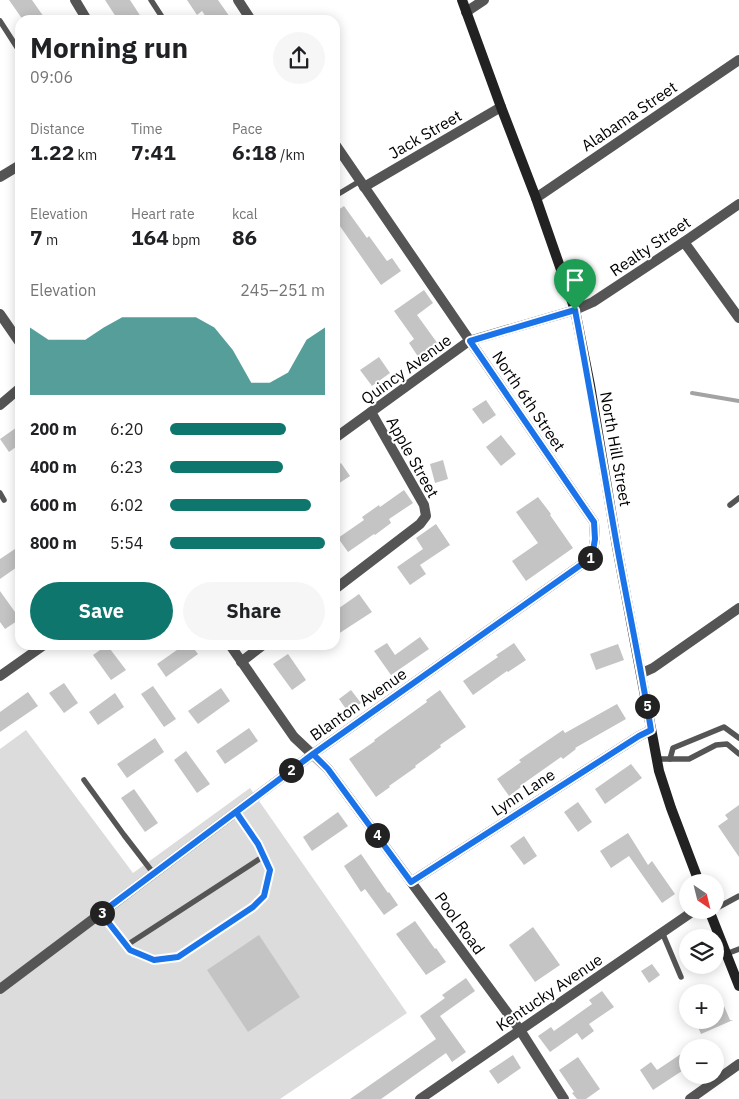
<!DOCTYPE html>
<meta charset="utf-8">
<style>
:root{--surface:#fff;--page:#f6f6f6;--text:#202124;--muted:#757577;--accent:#0f766e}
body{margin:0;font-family:"IBM Plex Sans",sans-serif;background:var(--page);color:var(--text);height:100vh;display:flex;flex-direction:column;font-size:19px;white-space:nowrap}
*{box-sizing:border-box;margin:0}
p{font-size:16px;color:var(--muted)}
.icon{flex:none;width:28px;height:28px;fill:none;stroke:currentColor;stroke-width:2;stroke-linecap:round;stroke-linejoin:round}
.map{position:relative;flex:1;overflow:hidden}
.sheet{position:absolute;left:15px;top:15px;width:325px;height:635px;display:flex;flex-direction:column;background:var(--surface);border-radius:15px;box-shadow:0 2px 12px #0003}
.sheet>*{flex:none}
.needle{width:32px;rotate:145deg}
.controls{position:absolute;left:679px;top:874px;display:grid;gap:10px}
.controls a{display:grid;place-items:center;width:45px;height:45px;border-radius:50%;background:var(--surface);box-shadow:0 2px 12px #0003;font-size:25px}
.pin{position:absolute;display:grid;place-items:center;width:42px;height:42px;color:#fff;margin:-51px -21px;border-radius:50% 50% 50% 0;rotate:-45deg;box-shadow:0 0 5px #0007}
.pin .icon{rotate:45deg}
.km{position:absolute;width:25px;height:25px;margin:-12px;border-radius:50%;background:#222;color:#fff;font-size:14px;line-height:25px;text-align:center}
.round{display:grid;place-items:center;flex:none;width:52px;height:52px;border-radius:26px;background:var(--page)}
.head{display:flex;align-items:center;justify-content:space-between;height:85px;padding:0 15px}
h1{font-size:28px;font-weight:800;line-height:38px}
.figures{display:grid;grid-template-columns:repeat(3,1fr);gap:8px;height:85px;padding:5px 15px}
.figures div{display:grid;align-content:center}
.figures b{font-size:21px;font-weight:800}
.figures small{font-size:14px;font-weight:400}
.figures p{font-size:14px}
.chart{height:140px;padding:10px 15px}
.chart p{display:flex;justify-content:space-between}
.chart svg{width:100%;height:90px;margin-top:5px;fill:var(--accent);opacity:.7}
.cta{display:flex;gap:10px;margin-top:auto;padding:10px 15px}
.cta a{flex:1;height:58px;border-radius:30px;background:var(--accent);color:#fff;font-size:20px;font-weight:800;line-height:58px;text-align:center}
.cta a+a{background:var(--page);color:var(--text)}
ul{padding:0 15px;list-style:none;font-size:16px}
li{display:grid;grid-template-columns:80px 60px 1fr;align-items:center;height:38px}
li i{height:12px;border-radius:6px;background:var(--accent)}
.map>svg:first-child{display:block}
.green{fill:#dcdcdc}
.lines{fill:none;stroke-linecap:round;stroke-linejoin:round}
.stream{stroke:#a3a3a3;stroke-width:4}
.building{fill:#c4c4c4}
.lane{stroke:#555;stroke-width:5.5}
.street{stroke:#555;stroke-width:10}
.secondary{stroke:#222;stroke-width:10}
.route-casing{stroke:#fff;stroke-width:10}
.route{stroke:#1a73e8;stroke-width:6}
.labels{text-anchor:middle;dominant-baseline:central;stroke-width:4;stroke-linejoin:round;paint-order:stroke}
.street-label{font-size:16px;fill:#000;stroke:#fff}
</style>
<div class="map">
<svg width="739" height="1099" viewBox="0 0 739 1099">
<rect width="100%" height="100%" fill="#fff"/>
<polygon class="green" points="26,730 133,873 250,788 407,1013 280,1099 0,1099 0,749"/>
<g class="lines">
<polyline class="stream" points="692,393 739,401"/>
</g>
<g class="building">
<polygon points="9,0 32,0 46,20 23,20"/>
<polygon points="105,0 130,0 143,20 118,20"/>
<polygon points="187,0 218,0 232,20 208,20 202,11 197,15"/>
<polygon points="344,206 367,238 369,236 387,261 392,258 401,271 381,285 335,219 335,212"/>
<polygon points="424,290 433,303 417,315 438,344 419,358 409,343 414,339 394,311"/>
<polygon points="379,357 390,373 372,386 360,370"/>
<polygon points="486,400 496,415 483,424 472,409"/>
<polygon points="20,425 20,444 9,452 0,439"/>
<polygon points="501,435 516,454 501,466 486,447"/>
<polygon points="443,460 448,479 435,483 430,464"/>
<polygon points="341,463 350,476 335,486 335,467"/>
<polygon points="404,490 413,503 389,519 391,523 375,535 374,534 348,552 338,538 364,520 362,517 379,505 380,507"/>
<polygon points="538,497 551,514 550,515 573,548 526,581 512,561 538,543 516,512"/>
<polygon points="436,524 450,545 420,565 426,574 410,585 397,567 423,549 416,538"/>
<polygon points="15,549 20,556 20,565 0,579 0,559"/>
<polygon points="0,591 20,619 5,629 0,622"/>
<polygon points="359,594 372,612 335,636 335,611"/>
<polygon points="420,637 429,649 391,675 374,651 387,643 395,655"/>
<polygon points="514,643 526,660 508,672 507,671 473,695 463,681 498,657 496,655"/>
<polygon points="618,644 624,660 596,670 590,654"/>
<polygon points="107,645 126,670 111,680 93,655"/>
<polygon points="184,645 191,645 198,654 166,677 157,664"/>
<polygon points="288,654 306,680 292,690 273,664"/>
<polygon points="64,683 78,703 64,713 49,693"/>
<polygon points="153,686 176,719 164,727 141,694"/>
<polygon points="221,688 230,701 198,724 188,711"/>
<polygon points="351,690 361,703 348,712 339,699"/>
<polygon points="440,690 466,727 440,745 441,747 415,766 416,767 389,786 390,787 376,797 349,759 375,741 374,740 427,702 426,700"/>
<polygon points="28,692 38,706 0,732 0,712"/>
<polygon points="115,693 124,707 98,725 89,712"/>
<polygon points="617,704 626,719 575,748 576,749 563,759 561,757 520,786 521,787 509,796 497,779 521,762 519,760 563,730 565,733"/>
<polygon points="249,728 258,741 225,764 216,751"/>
<polygon points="155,738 164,752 127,778 117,764"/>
<polygon points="186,751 210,784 197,793 174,760"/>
<polygon points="631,764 642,778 605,804 595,789"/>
<polygon points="134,789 158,823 145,832 121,798"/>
<polygon points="578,802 592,822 578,832 564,812"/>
<polygon points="739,805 739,857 718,826 728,819 725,815"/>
<polygon points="338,812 348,826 312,851 303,837"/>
<polygon points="628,833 648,865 652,861 675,894 662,903 629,856 611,868 600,851"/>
<polygon points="524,836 537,856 524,865 510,846"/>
<polygon points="361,854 388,893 389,892 398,905 384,915 365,889 361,892 344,866"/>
<polygon points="415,921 435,949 436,948 446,962 426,975 396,934"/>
<polygon points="533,927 560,965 535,982 509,945"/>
<polygon points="259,935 300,997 248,1032 207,970"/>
<polygon points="652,964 660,975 649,983 641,971"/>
<polygon points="466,978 475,991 440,1016 466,1052 452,1062 446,1053 381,1099 350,1099 436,1039 420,1016 445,998 442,995"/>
<polygon points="602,991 614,1007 589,1024 594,1031 582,1040 577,1033 550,1052 538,1036 551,1027 554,1031 592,1004 589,1000"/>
<polygon points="724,1006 730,1020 733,1020 701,1034 695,1020 715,1020 715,1010"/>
<polygon points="684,1052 688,1057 688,1067 653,1090 640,1070 651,1062 657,1070"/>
<polygon points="513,1055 521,1068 498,1084 489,1071"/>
<polygon points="578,1057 600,1089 586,1099 577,1099 572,1093 574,1092 559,1070"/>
</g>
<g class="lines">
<g class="lane">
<polyline points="151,0 164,20"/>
<polyline points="0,21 20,52"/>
<polyline points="335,196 360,181"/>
<polyline points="0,493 4,500"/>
<polyline points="730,505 739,498"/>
<polyline points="657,759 689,759 716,745 727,744 739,754"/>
<polyline points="670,759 673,748 724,727 739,738"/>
<polyline points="84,780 124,835 154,874"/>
<polyline points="715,909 739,896"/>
<polyline points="101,913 130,949 154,960 178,957 253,907 264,896 270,870 259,844 236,812"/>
<polyline points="662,932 681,977"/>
<polyline points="127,945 264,856"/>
<polyline points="726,954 739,949"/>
</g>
<g class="street">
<polyline points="75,0 87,20"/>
<polyline points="238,0 251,20"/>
<polyline points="466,12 484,0"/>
<polyline points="0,177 20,165"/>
<polyline points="364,187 501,107"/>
<polyline points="536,198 739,60"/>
<polyline points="684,242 739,318"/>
<polyline points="0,314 20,343"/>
<polyline points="0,405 20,388"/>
<polyline points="335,438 469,341 575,310 593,302 684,242 739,204"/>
<polyline points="335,589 420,524 426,516 424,505 371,412"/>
<polyline points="230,645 294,737 328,769 520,1030 564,1099"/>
<polyline points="241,662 263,645"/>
<polyline points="642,673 653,668 739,608"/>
<polyline points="0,676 44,645"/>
<polyline points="411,882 639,736 651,730"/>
<polyline points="0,989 313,754 592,557 595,539 594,522 335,144"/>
<polyline points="420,1099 695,910"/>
<polyline points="690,1099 739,1064"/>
</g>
<g class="secondary">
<polyline points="462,0 501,107 536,198 575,310 590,385 617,547 659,771 671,808 699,882"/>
<polyline points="709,910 739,986"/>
</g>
</g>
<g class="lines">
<defs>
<path id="route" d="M575,310L470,341L594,522L595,539L592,557L313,754L236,812L258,844L270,870L264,896L253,907L178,957L154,960L130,950L101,913C172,860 242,807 313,754L328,769L411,882L639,736L651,730C641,668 628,607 617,546C603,467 590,388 575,310"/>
</defs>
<use href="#route" class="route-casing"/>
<use href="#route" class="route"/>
</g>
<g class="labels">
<g class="street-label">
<text transform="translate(629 116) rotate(-34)">Alabama Street</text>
<text transform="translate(425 134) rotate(-30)">Jack Street</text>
<text transform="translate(650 246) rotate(-34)">Realty Street</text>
<text transform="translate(406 369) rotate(-36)">Quincy Avenue</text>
<text transform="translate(529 401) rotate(56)">North 6th Street</text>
<text transform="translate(616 449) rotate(80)">North Hill Street</text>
<text transform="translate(413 457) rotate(61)">Apple Street</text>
<text transform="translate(358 704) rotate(-35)">Blanton Avenue</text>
<text transform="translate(523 792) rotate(-33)">Lynn Lane</text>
<text transform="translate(460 923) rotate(54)">Pool Road</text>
<text transform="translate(549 992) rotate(-34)">Kentucky Avenue</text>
</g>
</g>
</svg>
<div class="controls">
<a><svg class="needle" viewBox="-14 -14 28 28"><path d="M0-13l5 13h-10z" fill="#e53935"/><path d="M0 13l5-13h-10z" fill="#757577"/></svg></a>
<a><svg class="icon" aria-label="layers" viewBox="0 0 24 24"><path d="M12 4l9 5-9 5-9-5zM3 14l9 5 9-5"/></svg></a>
<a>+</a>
<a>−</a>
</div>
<div class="pin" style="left:575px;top:310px;background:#1e9e55"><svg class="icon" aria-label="arrive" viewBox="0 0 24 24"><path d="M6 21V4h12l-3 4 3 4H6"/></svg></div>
<b class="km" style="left:590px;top:558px">1</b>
<b class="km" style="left:291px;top:770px">2</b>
<b class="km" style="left:102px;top:913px">3</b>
<b class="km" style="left:377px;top:835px">4</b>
<b class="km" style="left:647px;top:706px">5</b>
<section class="sheet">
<div class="head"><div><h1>Morning run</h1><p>09:06</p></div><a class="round"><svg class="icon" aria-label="share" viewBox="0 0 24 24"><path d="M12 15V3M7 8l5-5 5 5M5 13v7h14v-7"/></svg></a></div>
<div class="figures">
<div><p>Distance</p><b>1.22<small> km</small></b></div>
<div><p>Time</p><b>7:41</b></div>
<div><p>Pace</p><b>6:18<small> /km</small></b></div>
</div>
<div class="figures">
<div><p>Elevation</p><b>7<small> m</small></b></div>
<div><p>Heart rate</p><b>164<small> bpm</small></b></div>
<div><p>kcal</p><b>86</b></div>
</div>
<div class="chart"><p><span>Elevation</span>245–251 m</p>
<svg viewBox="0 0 160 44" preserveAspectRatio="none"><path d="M0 44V11L10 17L20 17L30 17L40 11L50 6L60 6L70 6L80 6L90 6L100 11L110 22L120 38L130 38L140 33L150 17L160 11V44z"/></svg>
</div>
<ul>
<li><b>200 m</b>6:20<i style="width:75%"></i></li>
<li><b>400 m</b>6:23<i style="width:73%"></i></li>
<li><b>600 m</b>6:02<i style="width:91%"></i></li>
<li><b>800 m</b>5:54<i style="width:100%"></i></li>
</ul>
<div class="cta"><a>Save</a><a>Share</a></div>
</section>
</div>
